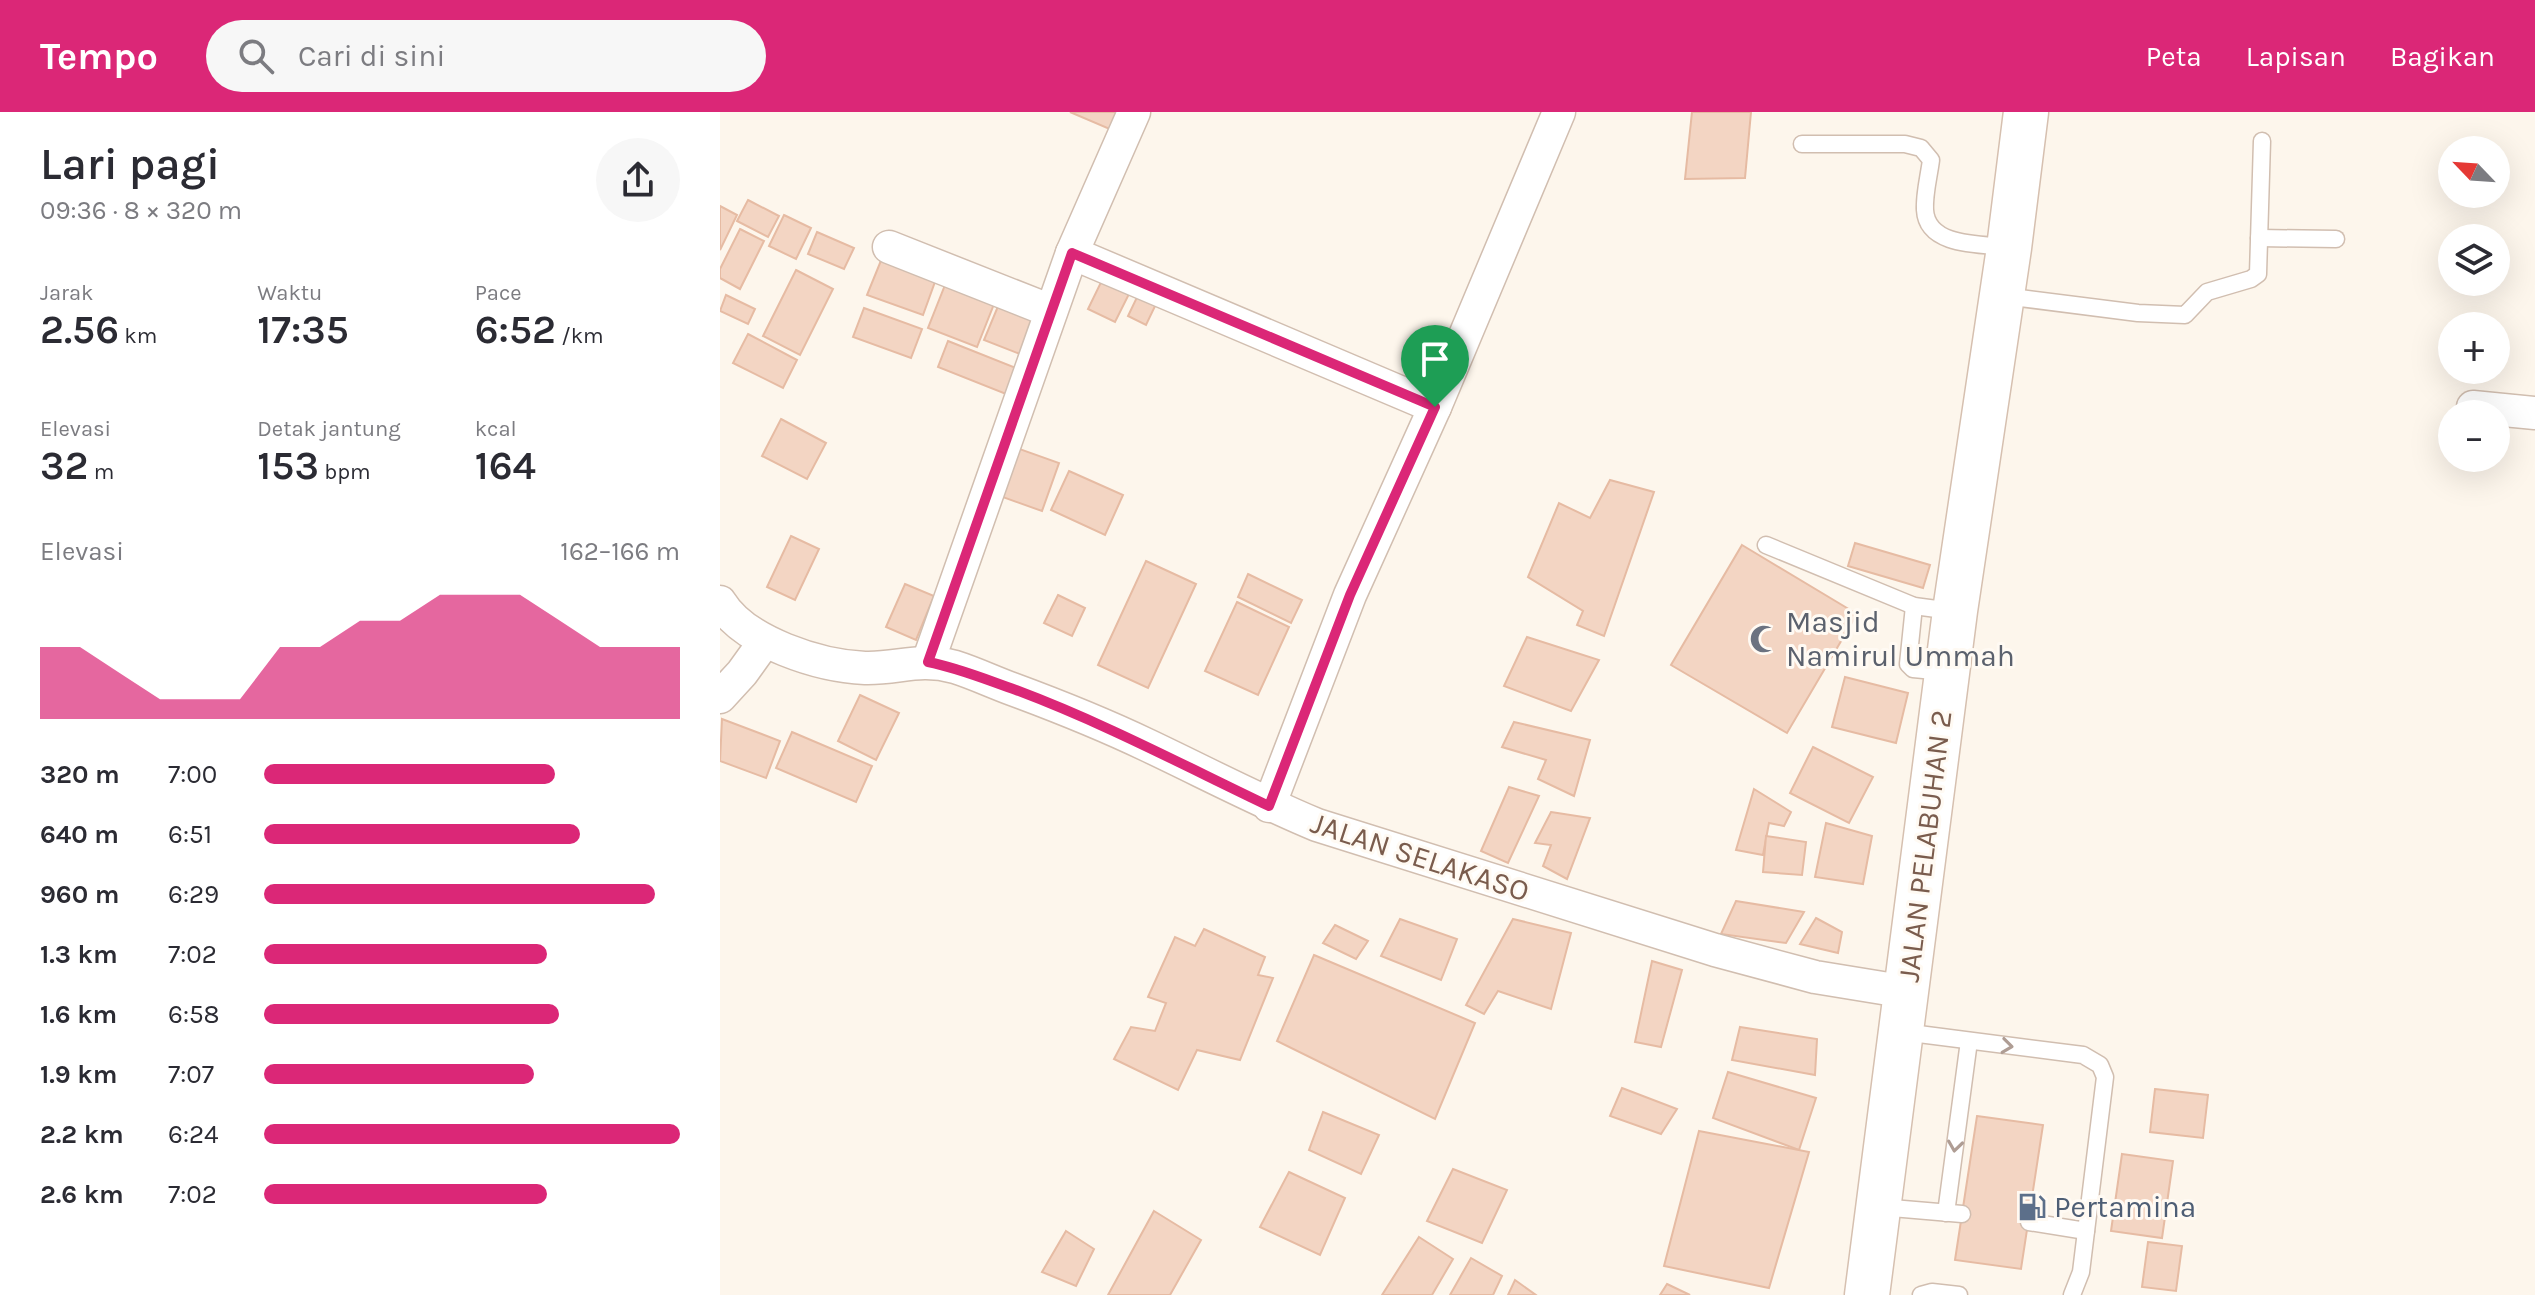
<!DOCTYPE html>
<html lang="id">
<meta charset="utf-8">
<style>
:root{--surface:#fff;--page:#f7f7f7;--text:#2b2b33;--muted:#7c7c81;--accent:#db2777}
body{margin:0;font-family:Karla,sans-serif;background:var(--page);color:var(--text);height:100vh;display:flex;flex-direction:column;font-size:30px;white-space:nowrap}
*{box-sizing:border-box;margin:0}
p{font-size:26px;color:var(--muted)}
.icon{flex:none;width:44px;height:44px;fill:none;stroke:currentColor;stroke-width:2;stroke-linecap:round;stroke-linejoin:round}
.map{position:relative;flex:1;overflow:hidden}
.details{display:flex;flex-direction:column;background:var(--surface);width:720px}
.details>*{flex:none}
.needle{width:52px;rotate:295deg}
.fabs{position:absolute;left:1718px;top:24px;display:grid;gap:16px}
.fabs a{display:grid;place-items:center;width:72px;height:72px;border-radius:50%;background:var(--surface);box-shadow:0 8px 32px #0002;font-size:40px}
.pin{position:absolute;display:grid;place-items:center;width:68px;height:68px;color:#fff;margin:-82px -34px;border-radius:50% 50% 50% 0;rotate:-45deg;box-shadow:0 0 8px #0007}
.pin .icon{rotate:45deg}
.round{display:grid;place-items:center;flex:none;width:84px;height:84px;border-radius:42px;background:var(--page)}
.head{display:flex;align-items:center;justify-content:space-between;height:136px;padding:0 40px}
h1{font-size:44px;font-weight:600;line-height:60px}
.figures{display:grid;grid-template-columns:repeat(3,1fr);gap:12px;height:136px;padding:8px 40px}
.figures div{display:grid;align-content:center}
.figures b{font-size:40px;font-weight:600}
.figures small{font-size:22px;font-weight:400}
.figures p{font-size:22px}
.chart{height:224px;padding:16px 40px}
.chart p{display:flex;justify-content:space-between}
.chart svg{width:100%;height:144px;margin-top:8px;fill:var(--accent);opacity:.7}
ul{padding:0 40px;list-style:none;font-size:26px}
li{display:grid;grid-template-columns:128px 96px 1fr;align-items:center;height:60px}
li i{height:20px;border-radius:10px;background:var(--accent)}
header{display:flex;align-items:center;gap:48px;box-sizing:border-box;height:112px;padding:0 40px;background:var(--accent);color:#fff}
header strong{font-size:38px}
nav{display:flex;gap:44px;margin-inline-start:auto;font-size:28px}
.search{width:560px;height:72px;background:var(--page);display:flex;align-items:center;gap:20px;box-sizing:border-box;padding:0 28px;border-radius:44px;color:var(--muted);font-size:30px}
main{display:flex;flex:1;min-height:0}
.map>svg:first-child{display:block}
.building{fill:#f3d5c3;stroke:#e6bba3;stroke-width:2}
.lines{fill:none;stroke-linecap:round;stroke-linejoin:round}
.service-casing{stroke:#d1beb0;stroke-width:19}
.minor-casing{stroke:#d1beb0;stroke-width:35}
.secondary-casing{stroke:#d6c0b0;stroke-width:47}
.service{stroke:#fff;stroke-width:16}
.minor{stroke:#fff;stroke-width:32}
.secondary{stroke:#fff;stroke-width:44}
.oneway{stroke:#af9d94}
.route-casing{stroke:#fff;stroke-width:16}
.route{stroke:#db2777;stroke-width:10}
.labels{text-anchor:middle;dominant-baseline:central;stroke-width:6;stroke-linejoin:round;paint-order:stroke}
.worship-label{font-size:30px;fill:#5b616d;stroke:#fffaf3;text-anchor:start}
.street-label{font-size:30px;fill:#7a5c4d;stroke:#fffaf3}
.service-label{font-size:30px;fill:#4e5e75;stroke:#fffaf3;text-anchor:start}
</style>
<header>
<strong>Tempo</strong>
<div class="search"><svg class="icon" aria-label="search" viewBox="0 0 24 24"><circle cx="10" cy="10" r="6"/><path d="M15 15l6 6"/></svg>Cari di sini</div>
<nav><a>Peta</a><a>Lapisan</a><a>Bagikan</a></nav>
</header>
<main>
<section class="details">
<div class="head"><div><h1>Lari pagi</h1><p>09:36 · 8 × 320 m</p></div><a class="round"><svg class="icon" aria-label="share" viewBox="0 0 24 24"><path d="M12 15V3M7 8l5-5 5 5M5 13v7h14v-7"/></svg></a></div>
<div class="figures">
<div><p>Jarak</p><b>2.56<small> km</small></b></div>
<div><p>Waktu</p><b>17:35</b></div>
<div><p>Pace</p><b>6:52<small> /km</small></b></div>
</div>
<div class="figures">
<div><p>Elevasi</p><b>32<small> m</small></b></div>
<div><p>Detak jantung</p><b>153<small> bpm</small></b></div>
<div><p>kcal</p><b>164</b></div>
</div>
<div class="chart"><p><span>Elevasi</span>162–166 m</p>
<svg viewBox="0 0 160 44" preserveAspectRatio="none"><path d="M0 44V22L10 22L20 30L30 38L40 38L50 38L60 22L70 22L80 14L90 14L100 6L110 6L120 6L130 14L140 22L150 22L160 22V44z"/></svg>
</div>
<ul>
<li><b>320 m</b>7:00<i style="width:70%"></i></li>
<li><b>640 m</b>6:51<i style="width:76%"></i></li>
<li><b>960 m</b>6:29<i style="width:94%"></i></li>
<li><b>1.3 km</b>7:02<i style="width:68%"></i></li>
<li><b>1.6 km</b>6:58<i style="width:71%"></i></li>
<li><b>1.9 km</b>7:07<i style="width:65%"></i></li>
<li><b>2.2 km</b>6:24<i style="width:100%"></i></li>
<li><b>2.6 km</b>7:02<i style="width:68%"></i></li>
</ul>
</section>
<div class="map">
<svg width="1815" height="1183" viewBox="0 0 1815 1183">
<rect width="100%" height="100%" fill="#fdf6ec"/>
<g class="building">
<polygon points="350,0 409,0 399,21"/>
<polygon points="972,0 1031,0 1025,66 965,67"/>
<polygon points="28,88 59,104 48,125 17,109"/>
<polygon points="0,94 17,103 0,138"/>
<polygon points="64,103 91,116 76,147 49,134"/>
<polygon points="20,117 44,129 20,177 0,166 0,157"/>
<polygon points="97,120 134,136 124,157 88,142"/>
<polygon points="162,146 216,167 203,203 147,183"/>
<polygon points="76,158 113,177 80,243 43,224"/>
<polygon points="385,162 412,176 395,210 368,197"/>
<polygon points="227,168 276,187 257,235 208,216"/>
<polygon points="419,181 437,190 426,213 408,204"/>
<polygon points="6,183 35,197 28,212 0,199"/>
<polygon points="281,187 317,201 300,242 264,228"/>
<polygon points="144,196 202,217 191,246 133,225"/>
<polygon points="28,222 77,248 63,276 13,251"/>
<polygon points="228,229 296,256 286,282 218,255"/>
<polygon points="61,307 106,331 87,367 42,344"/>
<polygon points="294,335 339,351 322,399 277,383"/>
<polygon points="349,359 403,383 385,423 331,398"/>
<polygon points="890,368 934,380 884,524 857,513 863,499 808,465 839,391 870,406"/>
<polygon points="71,424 99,437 75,488 47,475"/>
<polygon points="1135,431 1210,453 1203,476 1128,454"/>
<polygon points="1022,433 1137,502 1067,621 951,553"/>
<polygon points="426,449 476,472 428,576 378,553"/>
<polygon points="528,462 582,488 571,511 518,485"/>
<polygon points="185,472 214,484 196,528 166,515"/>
<polygon points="338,483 365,496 352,524 324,511"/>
<polygon points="517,490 569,515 538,583 485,559"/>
<polygon points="807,525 879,548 851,599 784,574"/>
<polygon points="1125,565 1188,581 1176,631 1112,615"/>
<polygon points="140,583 179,601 156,648 118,629"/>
<polygon points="2,607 60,629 46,666 0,649"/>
<polygon points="794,610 870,628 854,684 818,667 826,648 782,635"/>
<polygon points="72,620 152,654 136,690 56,656"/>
<polygon points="1093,635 1153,665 1129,711 1070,681"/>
<polygon points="789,675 819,684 788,751 761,739"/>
<polygon points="1034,677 1071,700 1064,714 1049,711 1043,743 1016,738"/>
<polygon points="831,700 870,706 847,767 823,754 831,733 815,731"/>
<polygon points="1106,711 1152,724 1143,772 1095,765"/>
<polygon points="1046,724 1086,730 1082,763 1043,760"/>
<polygon points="1016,789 1084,800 1066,831 1001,822"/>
<polygon points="1096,806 1122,820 1118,841 1080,832"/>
<polygon points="680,807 737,827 721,868 661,844"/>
<polygon points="793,807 851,821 831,897 778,879 764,902 746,893"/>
<polygon points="615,813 648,829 636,847 603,831"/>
<polygon points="484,817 545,845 538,863 553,866 520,948 477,938 458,978 394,947 411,915 435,919 446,891 428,885 455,825 475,834"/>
<polygon points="594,843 755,911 715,1007 557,929"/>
<polygon points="932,849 962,858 941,935 915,930"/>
<polygon points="1020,915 1097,927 1095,963 1012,948"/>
<polygon points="1008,960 1096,986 1079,1038 993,1006"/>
<polygon points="902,976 957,997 941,1022 890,1004"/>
<polygon points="1435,977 1488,983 1483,1026 1430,1020"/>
<polygon points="603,1000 659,1023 641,1062 589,1038"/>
<polygon points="1257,1004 1323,1013 1301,1157 1235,1148"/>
<polygon points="979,1019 1089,1040 1049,1176 944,1154"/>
<polygon points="1402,1042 1453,1049 1442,1126 1391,1119"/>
<polygon points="733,1057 787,1078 762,1131 707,1109"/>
<polygon points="569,1060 625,1086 600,1143 540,1115"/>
<polygon points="434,1099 481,1128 450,1183 388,1183"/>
<polygon points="346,1119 374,1137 356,1174 322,1160"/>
<polygon points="699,1125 733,1147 712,1183 662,1183"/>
<polygon points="1428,1130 1462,1134 1456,1179 1422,1175"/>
<polygon points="751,1146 782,1164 773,1183 730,1183"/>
<polygon points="795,1168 816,1183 788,1183"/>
<polygon points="947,1172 970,1183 940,1183"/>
</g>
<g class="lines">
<defs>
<g id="service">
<path d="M1082,32H1185L1201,36L1211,48C1209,64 1204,82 1205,98C1207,135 1261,132 1288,135"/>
<polyline points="1539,126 1616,127"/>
<polyline points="1284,184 1418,201 1465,203 1487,180 1531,167 1538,162 1542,29"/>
<polyline points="1046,433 1194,494 1232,499"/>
<polyline points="1194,494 1188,552 1193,557 1225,560"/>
<polyline points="1183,920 1363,943 1380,953 1385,965 1361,1160 1352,1183"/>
<polyline points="1160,1095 1242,1102"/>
<polyline points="1226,1101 1249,929"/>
<polyline points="1309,1110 1366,1119"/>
<polyline points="1201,1183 1212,1180 1239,1183"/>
</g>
<g id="minor">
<polyline points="169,135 331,199"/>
<polyline points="352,141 715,295"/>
<polyline points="1753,295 1815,301"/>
<path d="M0,490C25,531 100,554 145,556C179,557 198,545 235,555C254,561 273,570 292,577C338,594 383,612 427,633C484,660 539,689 597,713L995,838L1095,865L1187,880"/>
<polyline points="208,550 352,141 414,0"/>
<polyline points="0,585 22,561 45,529"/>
<polyline points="549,694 630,483 715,295 839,0"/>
</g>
<polyline id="secondary" points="1147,1183 1235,499 1289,136 1306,0"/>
</defs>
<use href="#service" class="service-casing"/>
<use href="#minor" class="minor-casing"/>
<use href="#secondary" class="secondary-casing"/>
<use href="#service" class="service"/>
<use href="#minor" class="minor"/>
<use href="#secondary" class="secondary"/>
</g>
<defs><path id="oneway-chevron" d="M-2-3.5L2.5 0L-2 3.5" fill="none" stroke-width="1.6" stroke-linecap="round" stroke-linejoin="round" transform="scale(2)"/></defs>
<g class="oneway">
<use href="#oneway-chevron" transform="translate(1287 934) rotate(7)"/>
<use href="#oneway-chevron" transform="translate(1235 1034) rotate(98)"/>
</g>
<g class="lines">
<defs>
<path id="route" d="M352,141L715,295L630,483L549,694C465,654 384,611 296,578C267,568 239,556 208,550Z"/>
</defs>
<use href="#route" class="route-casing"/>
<use href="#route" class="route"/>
</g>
<defs>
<symbol id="mosque-bare" viewBox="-9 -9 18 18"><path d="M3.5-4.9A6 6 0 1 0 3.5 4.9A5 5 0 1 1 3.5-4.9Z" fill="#6b7280" stroke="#fffaf3" stroke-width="2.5" paint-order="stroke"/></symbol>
<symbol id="fuel-bare" viewBox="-9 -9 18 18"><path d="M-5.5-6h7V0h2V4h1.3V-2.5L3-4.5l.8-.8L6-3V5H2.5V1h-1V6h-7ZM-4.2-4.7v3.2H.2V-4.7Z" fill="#5c6f8a" stroke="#fffaf3" stroke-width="2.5" paint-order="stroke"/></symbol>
</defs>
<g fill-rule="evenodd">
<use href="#mosque-bare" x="1024" y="507" width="40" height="40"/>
<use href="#fuel-bare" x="1292" y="1075" width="40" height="40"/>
</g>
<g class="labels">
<g class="worship-label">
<text x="1066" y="510">Masjid<tspan x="1066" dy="34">Namirul Ummah</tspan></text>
</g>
<g class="street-label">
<text transform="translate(1205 734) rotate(-83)">JALAN PELABUHAN 2</text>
<text transform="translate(700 745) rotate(18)">JALAN SELAKASO</text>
</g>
<g class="service-label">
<text x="1334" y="1095">Pertamina</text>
</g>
</g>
</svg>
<div class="fabs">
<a><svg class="needle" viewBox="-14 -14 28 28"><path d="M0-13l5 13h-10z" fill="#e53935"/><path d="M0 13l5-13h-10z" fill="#7c7c81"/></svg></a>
<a><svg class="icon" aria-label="layers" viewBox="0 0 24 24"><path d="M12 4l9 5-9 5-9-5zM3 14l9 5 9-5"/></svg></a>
<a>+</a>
<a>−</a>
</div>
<div class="pin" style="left:715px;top:295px;background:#1e9e55"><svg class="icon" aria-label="arrive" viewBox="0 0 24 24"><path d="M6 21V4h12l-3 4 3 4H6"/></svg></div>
</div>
</main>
